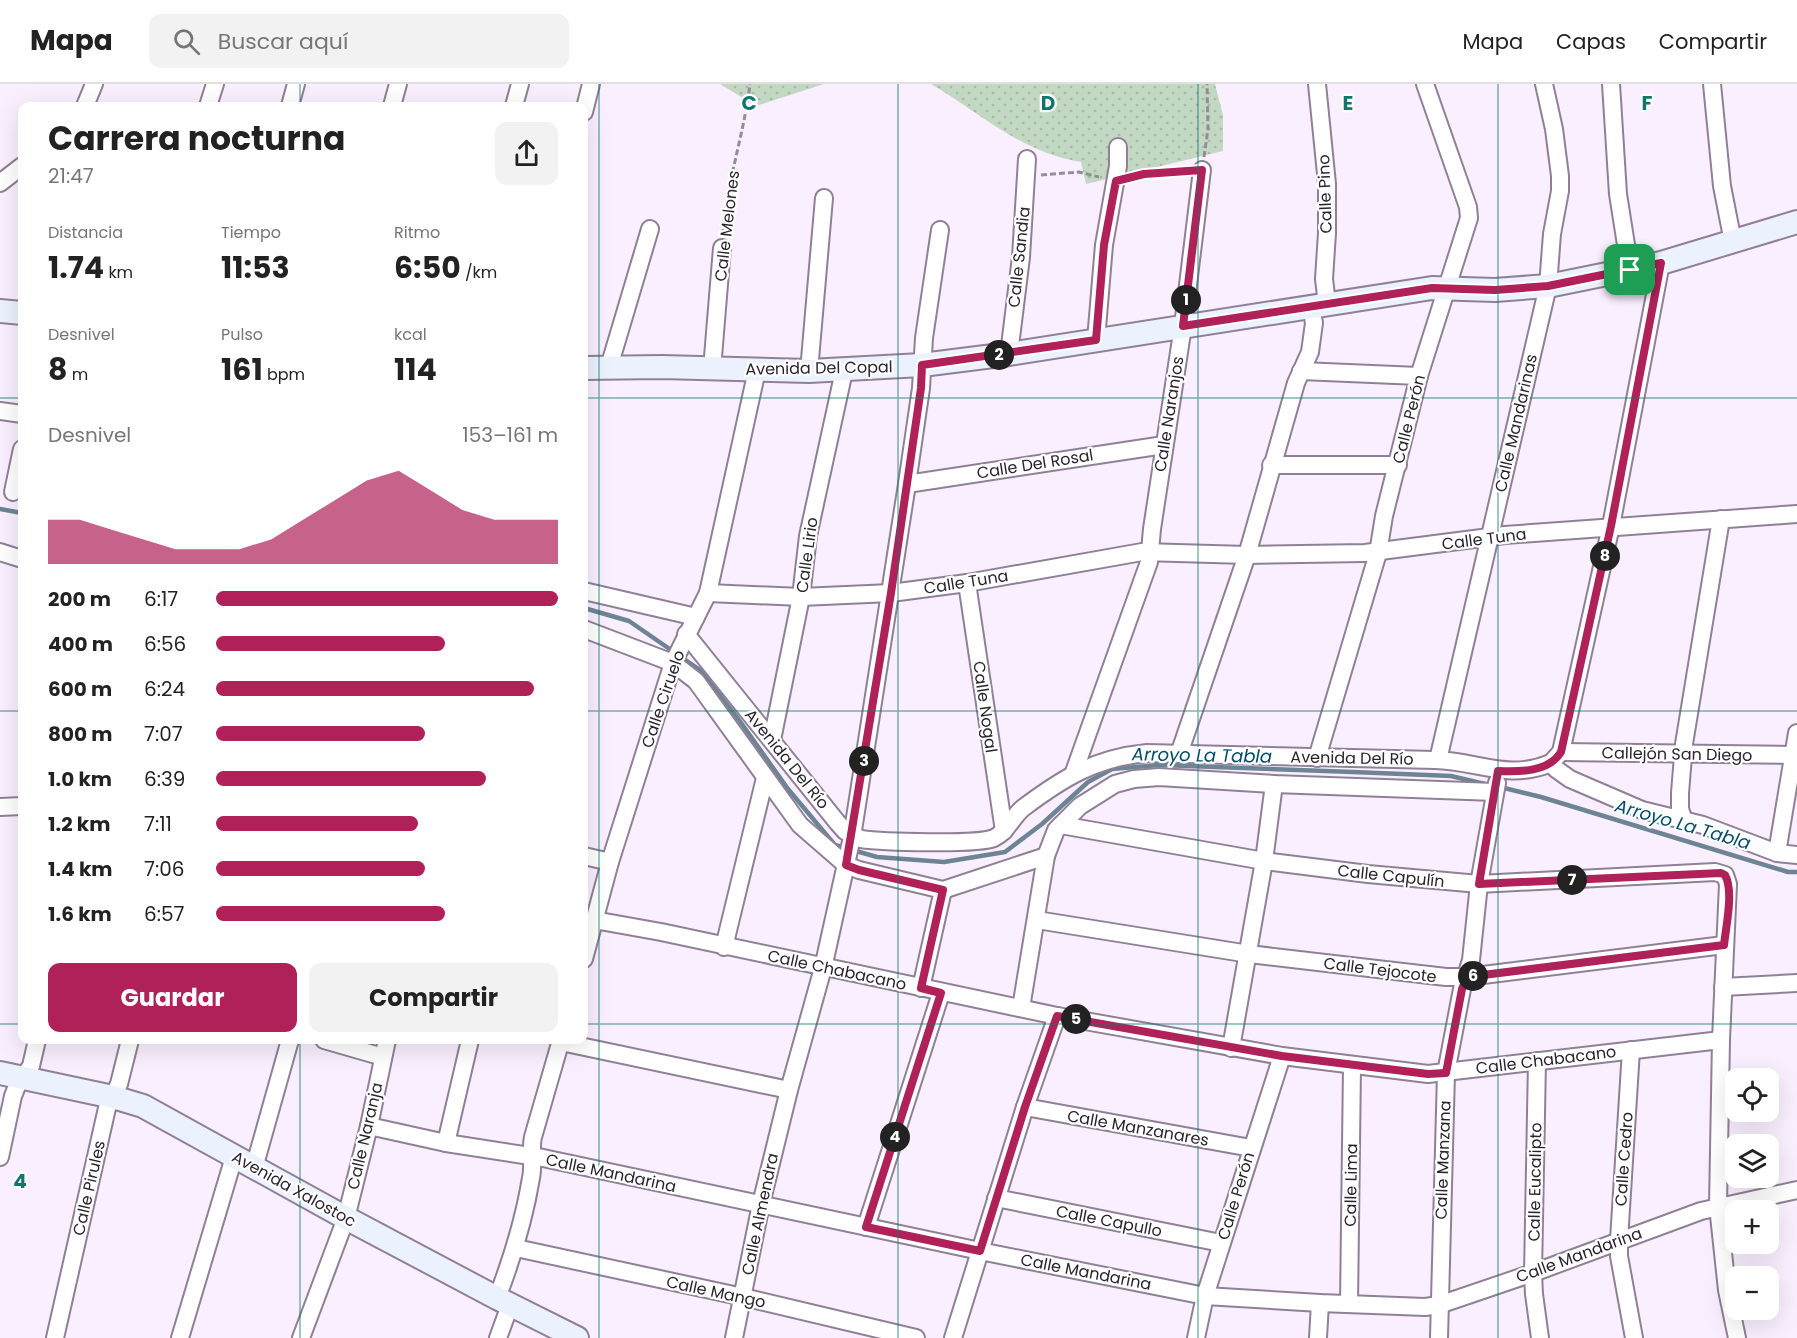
<!DOCTYPE html>
<html lang="es">
<meta charset="utf-8">
<style>
:root{--surface:#fff;--page:#f2f2f2;--text:#222;--muted:#767676;--line:#e0e0e0;--accent:#b0215a}
body{margin:0;font-family:Poppins,sans-serif;background:var(--page);color:var(--text);height:100vh;display:flex;flex-direction:column;font-size:22px;white-space:nowrap}
*{box-sizing:border-box;margin:0}
p{font-size:20px;color:var(--muted)}
.icon{flex:none;width:33px;height:33px;fill:none;stroke:currentColor;stroke-width:2;stroke-linecap:round;stroke-linejoin:round}
.map{position:relative;flex:1;overflow:hidden}
.panel{position:absolute;left:18px;top:18px;width:570px;height:942px;display:flex;flex-direction:column;background:var(--surface);border-radius:12px;box-shadow:0 6px 24px #0002}
.panel>*{flex:none}
.fabs{position:absolute;left:1725px;top:984px;display:grid;gap:12px}
.fabs a{display:grid;place-items:center;width:54px;height:54px;border-radius:12px;background:var(--surface);box-shadow:0 6px 24px #0002;font-size:30px}
.pin{position:absolute;display:grid;place-items:center;width:51px;height:51px;color:#fff;margin:-26px;border-radius:12px;box-shadow:0 3px 9px #0006}
.km{position:absolute;width:30px;height:30px;margin:-15px;border-radius:50%;background:#222;color:#fff;font-size:16px;line-height:30px;text-align:center}
.round{display:grid;place-items:center;flex:none;width:63px;height:63px;border-radius:12px;background:var(--page)}
.summary{display:flex;align-items:center;justify-content:space-between;height:102px;padding:0 30px}
h1{font-size:33px;font-weight:700;line-height:45px}
.metrics{display:grid;grid-template-columns:repeat(3,1fr);gap:9px;height:102px;padding:6px 30px}
.metrics div{display:grid;align-content:center}
.metrics b{font-size:30px;font-weight:700}
.metrics small{font-size:16px;font-weight:400}
.metrics p{font-size:16px}
.chart{height:168px;padding:12px 30px}
.chart p{display:flex;justify-content:space-between}
.chart svg{width:100%;height:108px;margin-top:6px;fill:var(--accent);opacity:.7}
.button{display:flex;gap:12px;margin-top:auto;padding:12px 30px}
.button a{flex:1;height:69px;border-radius:12px;background:var(--accent);color:#fff;font-size:24px;font-weight:700;line-height:69px;text-align:center}
.button a+a{background:var(--page);color:var(--text)}
ul{padding:0 30px;list-style:none;font-size:20px}
li{display:grid;grid-template-columns:96px 72px 1fr;align-items:center;height:45px}
li i{height:15px;border-radius:8px;background:var(--accent)}
header{display:flex;align-items:center;gap:36px;box-sizing:border-box;height:84px;padding:0 30px;background:var(--surface);border-bottom:2px solid var(--line)}
header strong{font-size:28px}
nav{display:flex;gap:33px;margin-inline-start:auto;font-size:21px}
.search{width:420px;height:54px;background:var(--page);display:flex;align-items:center;gap:15px;box-sizing:border-box;padding:0 21px;border-radius:12px;color:var(--muted);font-size:22px}
.map>svg:first-child{display:block}
.grass{fill:url(#grass-dots)}
.lines{fill:none;stroke-linecap:round;stroke-linejoin:round}
.stream{stroke:#6c8494;stroke-width:4.5}
.street-casing{stroke:#908097;stroke-width:20}
.secondary-casing{stroke:#908097;stroke-width:26}
.path{stroke:#958c99;stroke-width:3;stroke-dasharray:6 3;stroke-linecap:butt}
.street{stroke:#fff;stroke-width:16}
.secondary{stroke:#ebf1fd;stroke-width:22}
.route-casing{stroke:#fff;stroke-width:12}
.route{stroke:#b0215a;stroke-width:8}
.grid{fill:none;stroke:#0f766e;stroke-width:1.5;stroke-opacity:0.55}
.labels{text-anchor:middle;dominant-baseline:central;stroke-width:4.5;stroke-linejoin:round;paint-order:stroke}
.street-label{font-size:16px;fill:#2a232d;stroke:#fff}
.water-label{font-size:18px;font-style:italic;fill:#004d69;stroke:#fff}
.grid-label{font-size:20px;text-anchor:middle;font-weight:bold;fill:#0f766e;stroke:#fff;stroke-width:4.5;stroke-linejoin:round;paint-order:stroke}
</style>
<header>
<strong>Mapa</strong>
<div class="search"><svg class="icon" aria-label="search" viewBox="0 0 24 24"><circle cx="10" cy="10" r="6"/><path d="M15 15l6 6"/></svg>Buscar aquí</div>
<nav><a>Mapa</a><a>Capas</a><a>Compartir</a></nav>
</header>
<div class="map">
<svg width="1797" height="1254" viewBox="0 0 1797 1254">
<defs>
<pattern id="grass-dots" width="8" height="8" patternUnits="userSpaceOnUse" patternTransform="scale(1.5)"><rect width="8" height="8" fill="#c2d8c2"/><path d="M2 2h.1M6 6h.1" fill="none" stroke="#a7b9a7" stroke-width="1.8" stroke-linecap="round"/></pattern>
</defs>
<rect width="100%" height="100%" fill="#faefff"/>
<g class="grass">
<polygon points="720,0 824,0 756,22"/>
<path d="M931,0H1215L1223,31V67L1086,100L1081,78C1022,69 980,29 931,0Z"/>
</g>
<g class="lines">
<g class="stream">
<polyline points="0,425 22,429"/>
<polyline points="584,524 629,537 674,568"/>
<polyline points="681,573 700,586 739,636 788,705 835,761 877,773 944,778 1005,768 1042,740 1088,698 1112,685 1159,681 1353,688 1451,692 1485,700"/>
<polyline points="1500,703 1541,713 1788,788 1797,788"/>
</g>
<defs>
<g id="street">
<polyline points="1317,0 1327,100 1327,149 1324,195 1327,220"/>
<polyline points="1611,0 1618,110 1630,186"/>
<polyline points="1712,0 1722,102 1733,158"/>
<polyline points="85,22 94,0"/>
<polyline points="208,22 215,0"/>
<polyline points="290,22 296,0"/>
<polyline points="392,22 398,0"/>
<polyline points="514,22 520,0"/>
<polyline points="584,28 591,0"/>
<polyline points="0,99 22,82"/>
<polyline points="1096,256 1104,161 1118,82 1118,63"/>
<polyline points="1009,270 1021,173 1027,75"/>
<polyline points="609,283 650,145"/>
<polyline points="712,285 722,164"/>
<polyline points="809,287 824,114"/>
<polyline points="1301,287 1419,292"/>
<polyline points="0,327 22,330"/>
<polyline points="1271,381 1398,381"/>
<polyline points="907,400 1164,361"/>
<polyline points="13,408 22,365"/>
<polyline points="0,468 22,475"/>
<polyline points="967,499 1004,747"/>
<polyline points="584,507 696,533"/>
<polyline points="708,509 801,513 891,509 967,499 1142,468 1247,471 1365,469 1505,451 1797,430"/>
<polyline points="584,545 673,579 696,597 800,741 846,781 859,786 943,806 1046,772 1056,746 1080,722 1115,700 1134,695 1159,693 1274,700 1495,708"/>
<path d="M686,550L837,738L845,747L861,755C881,758 978,761 994,754C1007,748 1012,733 1023,724C1063,694 1095,674 1147,669C1243,671 1339,673 1435,676C1478,677 1508,697 1551,679L1556,685L1570,695L1642,726L1703,741L1777,769L1797,771"/>
<polyline points="772,656 801,513 808,452 844,287"/>
<polyline points="1561,668 1794,671"/>
<polyline points="1179,670 1247,471 1296,299 1310,268 1314,239 1311,222"/>
<polyline points="1317,674 1378,469 1384,432 1419,292 1469,134 1468,123 1425,0"/>
<polyline points="1438,676 1548,202 1552,150 1560,107 1560,92 1554,45 1544,0"/>
<polyline points="1551,679 1561,668 1611,442 1661,179"/>
<polyline points="1074,688 1149,478 1152,445 1183,242 1202,86"/>
<polyline points="0,723 22,722"/>
<polyline points="1684,737 1680,725 1680,709 1684,660 1721,435"/>
<polyline points="1061,741 1264,777 1368,790 1479,800 1715,788 1725,791 1728,800 1721,956 1718,1122 1727,1206 1737,1254"/>
<polyline points="1777,769 1797,649"/>
<polyline points="584,772 610,778"/>
<polyline points="594,836 661,848 1057,932 1282,972 1428,990 1721,956"/>
<polyline points="1037,836 1249,870 1446,893 1467,893 1724,861"/>
<polyline points="724,863 765,694"/>
<polyline points="584,875 610,778 673,579 708,509 757,286"/>
<polyline points="1723,903 1797,899"/>
<polyline points="921,904 943,806"/>
<polyline points="1021,924 1046,772"/>
<polyline points="324,956 383,973"/>
<polyline points="561,958 789,1006"/>
<polyline points="1231,964 1264,777 1274,700"/>
<polyline points="1631,966 1619,1156 1619,1172 1634,1254"/>
<polyline points="1537,977 1533,1189 1534,1210 1540,1254"/>
<polyline points="1025,1023 1251,1064"/>
<polyline points="369,1042 446,1059 543,1074 980,1167 1205,1212 1320,1219 1425,1223 1439,1221 1533,1189 1701,1127 1797,1106"/>
<polyline points="446,1059 470,956"/>
<polyline points="0,1073 13,1012 17,1002 31,982 37,956"/>
<polyline points="254,1084 290,956"/>
<polyline points="996,1114 1221,1159"/>
<polyline points="866,1143 941,909"/>
<polyline points="516,1164 743,1213 916,1254"/>
<path d="M497,1214C512,1175 524,1136 531,1094C534,1080 530,1067 533,1053L561,956"/>
<polyline points="1349,1220 1352,982"/>
<polyline points="55,1254 107,1024 119,1000 130,956"/>
<polyline points="180,1254 234,1073"/>
<polyline points="301,1254 346,1134 369,1042 387,956"/>
<polyline points="498,1254 510,1221"/>
<polyline points="734,1254 761,1120 789,1006 823,884 852,753 907,400 921,304 924,254 940,146"/>
<polyline points="953,1254 1025,1023 1057,932"/>
<polyline points="1196,1254 1205,1212 1282,972"/>
<polyline points="1318,1254 1320,1219"/>
<polyline points="1439,1254 1446,989 1462,905 1471,876 1479,800 1497,699"/>
</g>
<g id="secondary">
<polyline points="0,227 22,229"/>
<polyline points="584,284 662,283 809,287 922,281 1009,270 1432,204 1495,206 1548,202 1661,179 1797,138"/>
<polyline points="0,989 113,1013 143,1022 346,1134 497,1214 577,1254"/>
</g>
</defs>
<use href="#street" class="street-casing"/>
<use href="#secondary" class="secondary-casing"/>
<g class="path">
<polyline points="1204,73 1208,45 1207,0"/>
<polyline points="1041,91 1079,88 1099,93"/>
<polyline points="1132,93 1144,90 1188,87"/>
<path d="M723,151C726,100 744,51 750,0"/>
</g>
<use href="#street" class="street"/>
<use href="#secondary" class="secondary"/>
</g>
<g class="lines">
<defs>
<path id="route" d="M1202,86L1183,242L1432,204L1495,206L1548,202L1661,179L1611,442L1561,668C1549,688 1520,688 1498,687L1479,800L1721,789L1725,791C1734,807 1726,842 1724,861L1467,893L1462,905L1446,989L1428,990L1282,972L1057,932L1025,1023L980,1167L866,1143L941,909L921,904L943,806L859,786L846,781L891,509L921,304L922,281L1096,256L1104,161L1116,97L1144,90Z"/>
</defs>
<use href="#route" class="route-casing"/>
<use href="#route" class="route"/>
</g>
<path class="grid" d="M300,0V22M599,0V1254M898,0V1254M1198,0V1254M1498,0V1254M0,314H22M584,314H1797M0,627H22M584,627H1797M0,940H22M584,940H1797M300,956V1254"/>
<g class="labels">
<g class="street-label">
<text transform="translate(1325 110) rotate(-92)">Calle Pino</text>
<text transform="translate(727 142) rotate(-83)">Calle Melones</text>
<text transform="translate(1019 173) rotate(-84)">Calle Sandia</text>
<text transform="translate(819 284) rotate(-1)">Avenida Del Copal</text>
<text transform="translate(1169 330) rotate(-81)">Calle Naranjos</text>
<text transform="translate(1409 335) rotate(-76)">Calle Perón</text>
<text transform="translate(1516 339) rotate(-77)">Calle Mandarinas</text>
<text transform="translate(1035 380) rotate(-9)">Calle Del Rosal</text>
<text transform="translate(1484 455) rotate(-7)">Calle Tuna</text>
<text transform="translate(807 471) rotate(-82)">Calle Lirio</text>
<text transform="translate(966 498) rotate(-9)">Calle Tuna</text>
<text transform="translate(663 615) rotate(-71)">Calle Ciruelo</text>
<text transform="translate(985 623) rotate(82)">Calle Nogal</text>
<text transform="translate(1677 670) rotate(1)">Callejón San Diego</text>
<text transform="translate(1352 674) rotate(1)">Avenida Del Río</text>
<text transform="translate(787 675) rotate(51)">Avenida Del Río</text>
<text transform="translate(1391 792) rotate(6)">Calle Capulín</text>
<text transform="translate(837 886) rotate(12)">Calle Chabacano</text>
<text transform="translate(1380 886) rotate(7)">Calle Tejocote</text>
<text transform="translate(1546 976) rotate(-7)">Calle Chabacano</text>
<text transform="translate(1138 1044) rotate(10)">Calle Manzanares</text>
<text transform="translate(365 1052) rotate(-77)">Calle Naranja</text>
<text transform="translate(1624 1075) rotate(-86)">Calle Cedro</text>
<text transform="translate(1443 1076) rotate(-88)">Calle Manzana</text>
<text transform="translate(611 1089) rotate(12)">Calle Mandarina</text>
<text transform="translate(1535 1098) rotate(-89)">Calle Eucalipto</text>
<text transform="translate(1351 1101) rotate(-89)">Calle Lima</text>
<text transform="translate(89 1104) rotate(-77)">Calle Pirules</text>
<text transform="translate(294 1105) rotate(29)">Avenida Xalostoc</text>
<text transform="translate(1236 1112) rotate(-73)">Calle Perón</text>
<text transform="translate(760 1130) rotate(-78)">Calle Almendra</text>
<text transform="translate(1109 1137) rotate(11)">Calle Capullo</text>
<text transform="translate(1579 1171) rotate(-20)">Calle Mandarina</text>
<text transform="translate(1086 1188) rotate(11)">Calle Mandarina</text>
<text transform="translate(716 1208) rotate(12)">Calle Mango</text>
</g>
<g class="water-label">
<text transform="translate(1202 671) rotate(1)">Arroyo La Tabla</text>
<text transform="translate(1683 740) rotate(16)">Arroyo La Tabla</text>
</g>
</g>
<g class="grid-label">
<text x="749" y="26">C</text>
<text x="1048" y="26">D</text>
<text x="1348" y="26">E</text>
<text x="1647" y="26">F</text>
<text x="20" y="1104">4</text>
</g>
</svg>
<div class="fabs">
<a><svg class="icon" aria-label="locate" viewBox="0 0 24 24"><circle cx="12" cy="12" r="6"/><path d="M12 2v4M12 18v4M2 12h4M18 12h4"/></svg></a>
<a><svg class="icon" aria-label="layers" viewBox="0 0 24 24"><path d="M12 4l9 5-9 5-9-5zM3 14l9 5 9-5"/></svg></a>
<a>+</a>
<a>−</a>
</div>
<div class="pin" style="left:1630px;top:186px;background:#1e9e55"><svg class="icon" aria-label="arrive" viewBox="0 0 24 24"><path d="M6 21V4h12l-3 4 3 4H6"/></svg></div>
<b class="km" style="left:1186px;top:216px">1</b>
<b class="km" style="left:999px;top:271px">2</b>
<b class="km" style="left:864px;top:677px">3</b>
<b class="km" style="left:895px;top:1053px">4</b>
<b class="km" style="left:1076px;top:935px">5</b>
<b class="km" style="left:1473px;top:892px">6</b>
<b class="km" style="left:1572px;top:796px">7</b>
<b class="km" style="left:1605px;top:472px">8</b>
<section class="panel">
<div class="summary"><div><h1>Carrera nocturna</h1><p>21:47</p></div><a class="round"><svg class="icon" aria-label="share" viewBox="0 0 24 24"><path d="M12 15V3M7 8l5-5 5 5M5 13v7h14v-7"/></svg></a></div>
<div class="metrics">
<div><p>Distancia</p><b>1.74<small> km</small></b></div>
<div><p>Tiempo</p><b>11:53</b></div>
<div><p>Ritmo</p><b>6:50<small> /km</small></b></div>
</div>
<div class="metrics">
<div><p>Desnivel</p><b>8<small> m</small></b></div>
<div><p>Pulso</p><b>161<small> bpm</small></b></div>
<div><p>kcal</p><b>114</b></div>
</div>
<div class="chart"><p><span>Desnivel</span>153–161 m</p>
<svg viewBox="0 0 160 44" preserveAspectRatio="none"><path d="M0 44V26L10 26L20 30L30 34L40 38L50 38L60 38L70 34L80 26L90 18L100 10L110 6L120 14L130 22L140 26L150 26L160 26V44z"/></svg>
</div>
<ul>
<li><b>200 m</b>6:17<i style="width:100%"></i></li>
<li><b>400 m</b>6:56<i style="width:67%"></i></li>
<li><b>600 m</b>6:24<i style="width:93%"></i></li>
<li><b>800 m</b>7:07<i style="width:61%"></i></li>
<li><b>1.0 km</b>6:39<i style="width:79%"></i></li>
<li><b>1.2 km</b>7:11<i style="width:59%"></i></li>
<li><b>1.4 km</b>7:06<i style="width:61%"></i></li>
<li><b>1.6 km</b>6:57<i style="width:67%"></i></li>
</ul>
<div class="button"><a>Guardar</a><a>Compartir</a></div>
</section>
</div>
